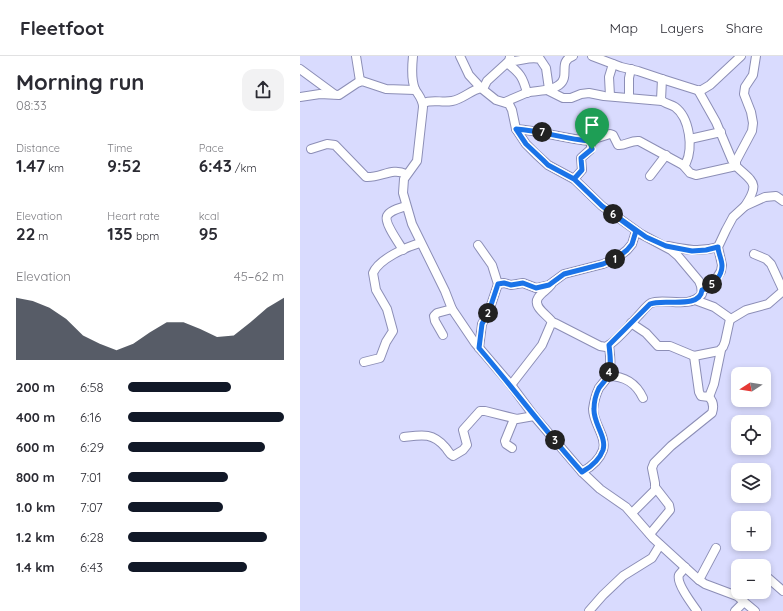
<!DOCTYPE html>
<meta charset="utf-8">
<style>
:root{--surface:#fff;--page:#f2f2f3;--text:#2b2b33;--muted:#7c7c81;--line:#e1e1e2;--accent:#111827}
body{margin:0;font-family:Quicksand,sans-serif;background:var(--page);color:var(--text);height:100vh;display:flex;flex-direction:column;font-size:15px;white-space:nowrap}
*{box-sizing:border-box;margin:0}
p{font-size:13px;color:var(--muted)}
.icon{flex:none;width:22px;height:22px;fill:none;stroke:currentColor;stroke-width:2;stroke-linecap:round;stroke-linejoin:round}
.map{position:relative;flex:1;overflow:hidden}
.side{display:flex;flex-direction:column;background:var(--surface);width:300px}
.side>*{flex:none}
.needle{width:26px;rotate:258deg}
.fabs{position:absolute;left:431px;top:311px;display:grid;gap:8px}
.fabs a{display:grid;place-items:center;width:40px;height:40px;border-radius:8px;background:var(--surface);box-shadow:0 2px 6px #0003;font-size:20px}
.pin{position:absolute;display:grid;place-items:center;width:34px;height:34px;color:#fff;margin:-41px -17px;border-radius:50% 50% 50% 0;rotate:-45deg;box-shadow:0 0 4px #0007}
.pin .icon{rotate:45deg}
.km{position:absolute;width:20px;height:20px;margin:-10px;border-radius:50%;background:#222;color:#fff;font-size:11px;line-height:20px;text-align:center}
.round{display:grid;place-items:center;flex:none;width:42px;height:42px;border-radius:12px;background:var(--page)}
.summary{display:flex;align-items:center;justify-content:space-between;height:68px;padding:0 16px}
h1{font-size:22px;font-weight:800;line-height:30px}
.stats{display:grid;grid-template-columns:repeat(3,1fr);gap:6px;height:68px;padding:4px 16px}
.stats div{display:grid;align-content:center}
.stats b{font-size:17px;font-weight:800}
.stats small{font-size:11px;font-weight:400}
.stats p{font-size:11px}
.chart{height:112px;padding:8px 16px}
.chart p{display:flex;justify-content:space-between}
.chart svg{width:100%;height:72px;margin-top:4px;fill:var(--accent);opacity:.7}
ul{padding:0 16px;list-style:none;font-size:13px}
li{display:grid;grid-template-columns:64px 48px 1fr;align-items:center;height:30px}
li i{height:10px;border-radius:5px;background:var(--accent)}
header{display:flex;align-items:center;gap:24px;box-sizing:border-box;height:56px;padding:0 20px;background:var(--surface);border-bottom:1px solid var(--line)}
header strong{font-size:19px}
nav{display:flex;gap:22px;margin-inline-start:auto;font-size:14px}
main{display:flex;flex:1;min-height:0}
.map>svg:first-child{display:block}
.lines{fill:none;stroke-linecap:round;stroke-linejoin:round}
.minor-casing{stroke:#8c8eb6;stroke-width:10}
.minor{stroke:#fff;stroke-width:8}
.route-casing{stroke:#fff;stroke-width:8}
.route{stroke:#1a73e8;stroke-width:5}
</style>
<header>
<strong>Fleetfoot</strong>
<nav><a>Map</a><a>Layers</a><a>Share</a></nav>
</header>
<main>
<section class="side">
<div class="summary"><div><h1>Morning run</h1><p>08:33</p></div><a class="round"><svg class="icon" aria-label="share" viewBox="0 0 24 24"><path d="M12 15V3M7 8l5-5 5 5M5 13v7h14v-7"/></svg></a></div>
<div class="stats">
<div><p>Distance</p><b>1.47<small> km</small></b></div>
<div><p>Time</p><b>9:52</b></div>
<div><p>Pace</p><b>6:43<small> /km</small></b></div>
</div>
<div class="stats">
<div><p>Elevation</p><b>22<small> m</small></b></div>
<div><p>Heart rate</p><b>135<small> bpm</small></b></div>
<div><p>kcal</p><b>95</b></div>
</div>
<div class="chart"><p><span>Elevation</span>45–62 m</p>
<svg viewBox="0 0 160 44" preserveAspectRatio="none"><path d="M0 44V6L10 8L20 12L30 19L40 29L50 34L60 38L70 34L80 27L90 21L100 21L110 25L120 30L130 29L140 21L150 12L160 6V44z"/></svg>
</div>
<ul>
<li><b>200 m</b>6:58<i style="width:66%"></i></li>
<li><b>400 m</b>6:16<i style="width:100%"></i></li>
<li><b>600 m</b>6:29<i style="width:88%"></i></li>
<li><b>800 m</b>7:01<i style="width:64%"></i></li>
<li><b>1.0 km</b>7:07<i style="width:61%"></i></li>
<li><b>1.2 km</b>6:28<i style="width:89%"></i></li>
<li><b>1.4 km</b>6:43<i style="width:76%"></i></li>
</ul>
</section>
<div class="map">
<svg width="483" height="555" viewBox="0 0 483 555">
<rect width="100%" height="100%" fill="#d9dbfe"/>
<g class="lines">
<defs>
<g id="minor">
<polyline points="56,0 60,25"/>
<path d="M113,0C112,10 111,24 115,33C118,39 123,43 123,51L117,105L104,123L103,137L112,168L145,235L152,253L175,287L211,329L234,360L282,416L300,433L326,451L353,482L399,524L405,528L437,540L455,555"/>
<polyline points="160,0 169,19 181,32"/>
<polyline points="292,0 321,11 338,15 362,23 400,35 410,29 441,0"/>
<path d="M209,5C220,6 229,0 240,3L246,12L249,33"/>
<path d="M207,7C220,17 223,21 227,37"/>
<polyline points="0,13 34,38"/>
<polyline points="183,33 187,25 209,5 210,1"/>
<polyline points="247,34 263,42 271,42 281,38 289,37 304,40 362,45"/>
<polyline points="398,34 416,66 432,104 435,108"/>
<polyline points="310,40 309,21 313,8"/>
<polyline points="0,41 20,38 39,39 57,27 62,25 86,33 115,34"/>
<polyline points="329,41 329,22 331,13"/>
<path d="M205,46C212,43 219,40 226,37C236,34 250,36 259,29C271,20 257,6 273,0"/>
<path d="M123,47C133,43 142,47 152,45C163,43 171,34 181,32L196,44L209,48L212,54L216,73L226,88L236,98L248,109L274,123L302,150L341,178L371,194L378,200L399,225L401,230L402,238C389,254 364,241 351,247C346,250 342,256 338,260C329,270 318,284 306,291L300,290L255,267L251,268L242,289L211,329"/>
<path d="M216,73C242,75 265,83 290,85"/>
<polyline points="390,83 421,76"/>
<path d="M11,93L27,88L35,89L66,121C81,122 92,111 106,118"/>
<polyline points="383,109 390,117 396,119 436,110"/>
<polyline points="350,120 366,99"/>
<path d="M274,123L282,114L281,102L291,93V84L310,78L313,79L318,89C325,90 331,84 339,85L383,109L386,107C393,92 390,62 375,51C371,48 365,48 361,44L362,23"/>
<path d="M445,150C461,126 452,126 436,110V105L452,75L453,67L451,56L444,38L445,31L453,19L456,0"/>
<polyline points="178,189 192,209 198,228"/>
<path d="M368,190C386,194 401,196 418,191"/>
<path d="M103,194C99,187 84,167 87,160C90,154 101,152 106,150"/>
<polyline points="454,198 466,203 471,208 483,234"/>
<path d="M251,229C247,234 241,237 238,242C232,251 249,260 253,267"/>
<polyline points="402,234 411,231 421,215 422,209 418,191 426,174 433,161 445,150 465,141 476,140 483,145"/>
<polyline points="395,244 414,251 431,263 446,254 468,248 483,235"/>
<polyline points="331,267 346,277 358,290 370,290 394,300 419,295 423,291 425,286 430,263"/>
<polyline points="143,279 135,265 134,260 137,257 152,253"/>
<polyline points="179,292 182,268 189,255 198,228 204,227 211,229 223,227 236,232 249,229 264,218 303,208 317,202 327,194 332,188 336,175"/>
<path d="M64,306L80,302L86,286L93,275L87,253L76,234L73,217C79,203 106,191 120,187"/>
<path d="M308,320C325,320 336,327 343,342"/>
<polyline points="409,341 414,328 421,294"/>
<path d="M104,381C121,379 132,376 145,391C148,394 149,398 153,400L163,394L167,389L163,374L180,355H185L217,363L234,360"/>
<polyline points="212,392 206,388 205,385 214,363"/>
<path d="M282,416C291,411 299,405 303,394C307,381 293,367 293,353C294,346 296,338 299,332C302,328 306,324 308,320C312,310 310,299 309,289"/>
<path d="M332,457L355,434V427L352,412L354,407L371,390L412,357C414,351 413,345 409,341L401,340L399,336L394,300"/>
<polyline points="350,478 370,454 369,449 355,431"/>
<path d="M385,511C384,514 380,517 379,519C376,527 392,548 397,555"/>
<polyline points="467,521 483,535"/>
<polyline points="399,524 416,492"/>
<polyline points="289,555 303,539 323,520 352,502 360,489"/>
<polyline points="435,555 444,546"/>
</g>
</defs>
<use href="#minor" class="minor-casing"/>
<use href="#minor" class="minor"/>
</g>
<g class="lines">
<defs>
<path id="route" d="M292,93L281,102L282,114L274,123L302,150L336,175L332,188L327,194L317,202L303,208L264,218L249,229L236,232L223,227L211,229L204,227L198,228L189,255L182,268L179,292C214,333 246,376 282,416C291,411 299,405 303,394C307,381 293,367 294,353C294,346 296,338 299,332C302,328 306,324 308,320C312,310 310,299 309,289L350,248C362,242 400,254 402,234C412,232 422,220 422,210C422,203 418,197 418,191L406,194L392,195L366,190L346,181L302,150L274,123L248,109L243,104L226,88L216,73C242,75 265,83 290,85L292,93"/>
</defs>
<use href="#route" class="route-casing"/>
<use href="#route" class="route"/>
</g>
</svg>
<div class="fabs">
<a><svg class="needle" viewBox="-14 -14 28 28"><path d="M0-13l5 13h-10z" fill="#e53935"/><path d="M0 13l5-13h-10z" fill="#7c7c81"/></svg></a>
<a><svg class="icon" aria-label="locate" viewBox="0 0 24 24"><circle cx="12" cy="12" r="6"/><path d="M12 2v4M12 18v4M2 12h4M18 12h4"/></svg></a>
<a><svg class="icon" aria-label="layers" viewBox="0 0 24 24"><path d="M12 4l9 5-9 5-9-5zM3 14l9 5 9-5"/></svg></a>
<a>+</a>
<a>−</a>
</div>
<div class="pin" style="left:292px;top:93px;background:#1e9e55"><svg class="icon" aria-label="arrive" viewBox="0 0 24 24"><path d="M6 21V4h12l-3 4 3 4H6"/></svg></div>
<b class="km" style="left:315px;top:203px">1</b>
<b class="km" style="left:188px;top:257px">2</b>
<b class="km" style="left:255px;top:384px">3</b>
<b class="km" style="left:309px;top:316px">4</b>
<b class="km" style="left:412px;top:228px">5</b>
<b class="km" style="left:313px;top:158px">6</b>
<b class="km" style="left:242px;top:76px">7</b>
</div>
</main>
